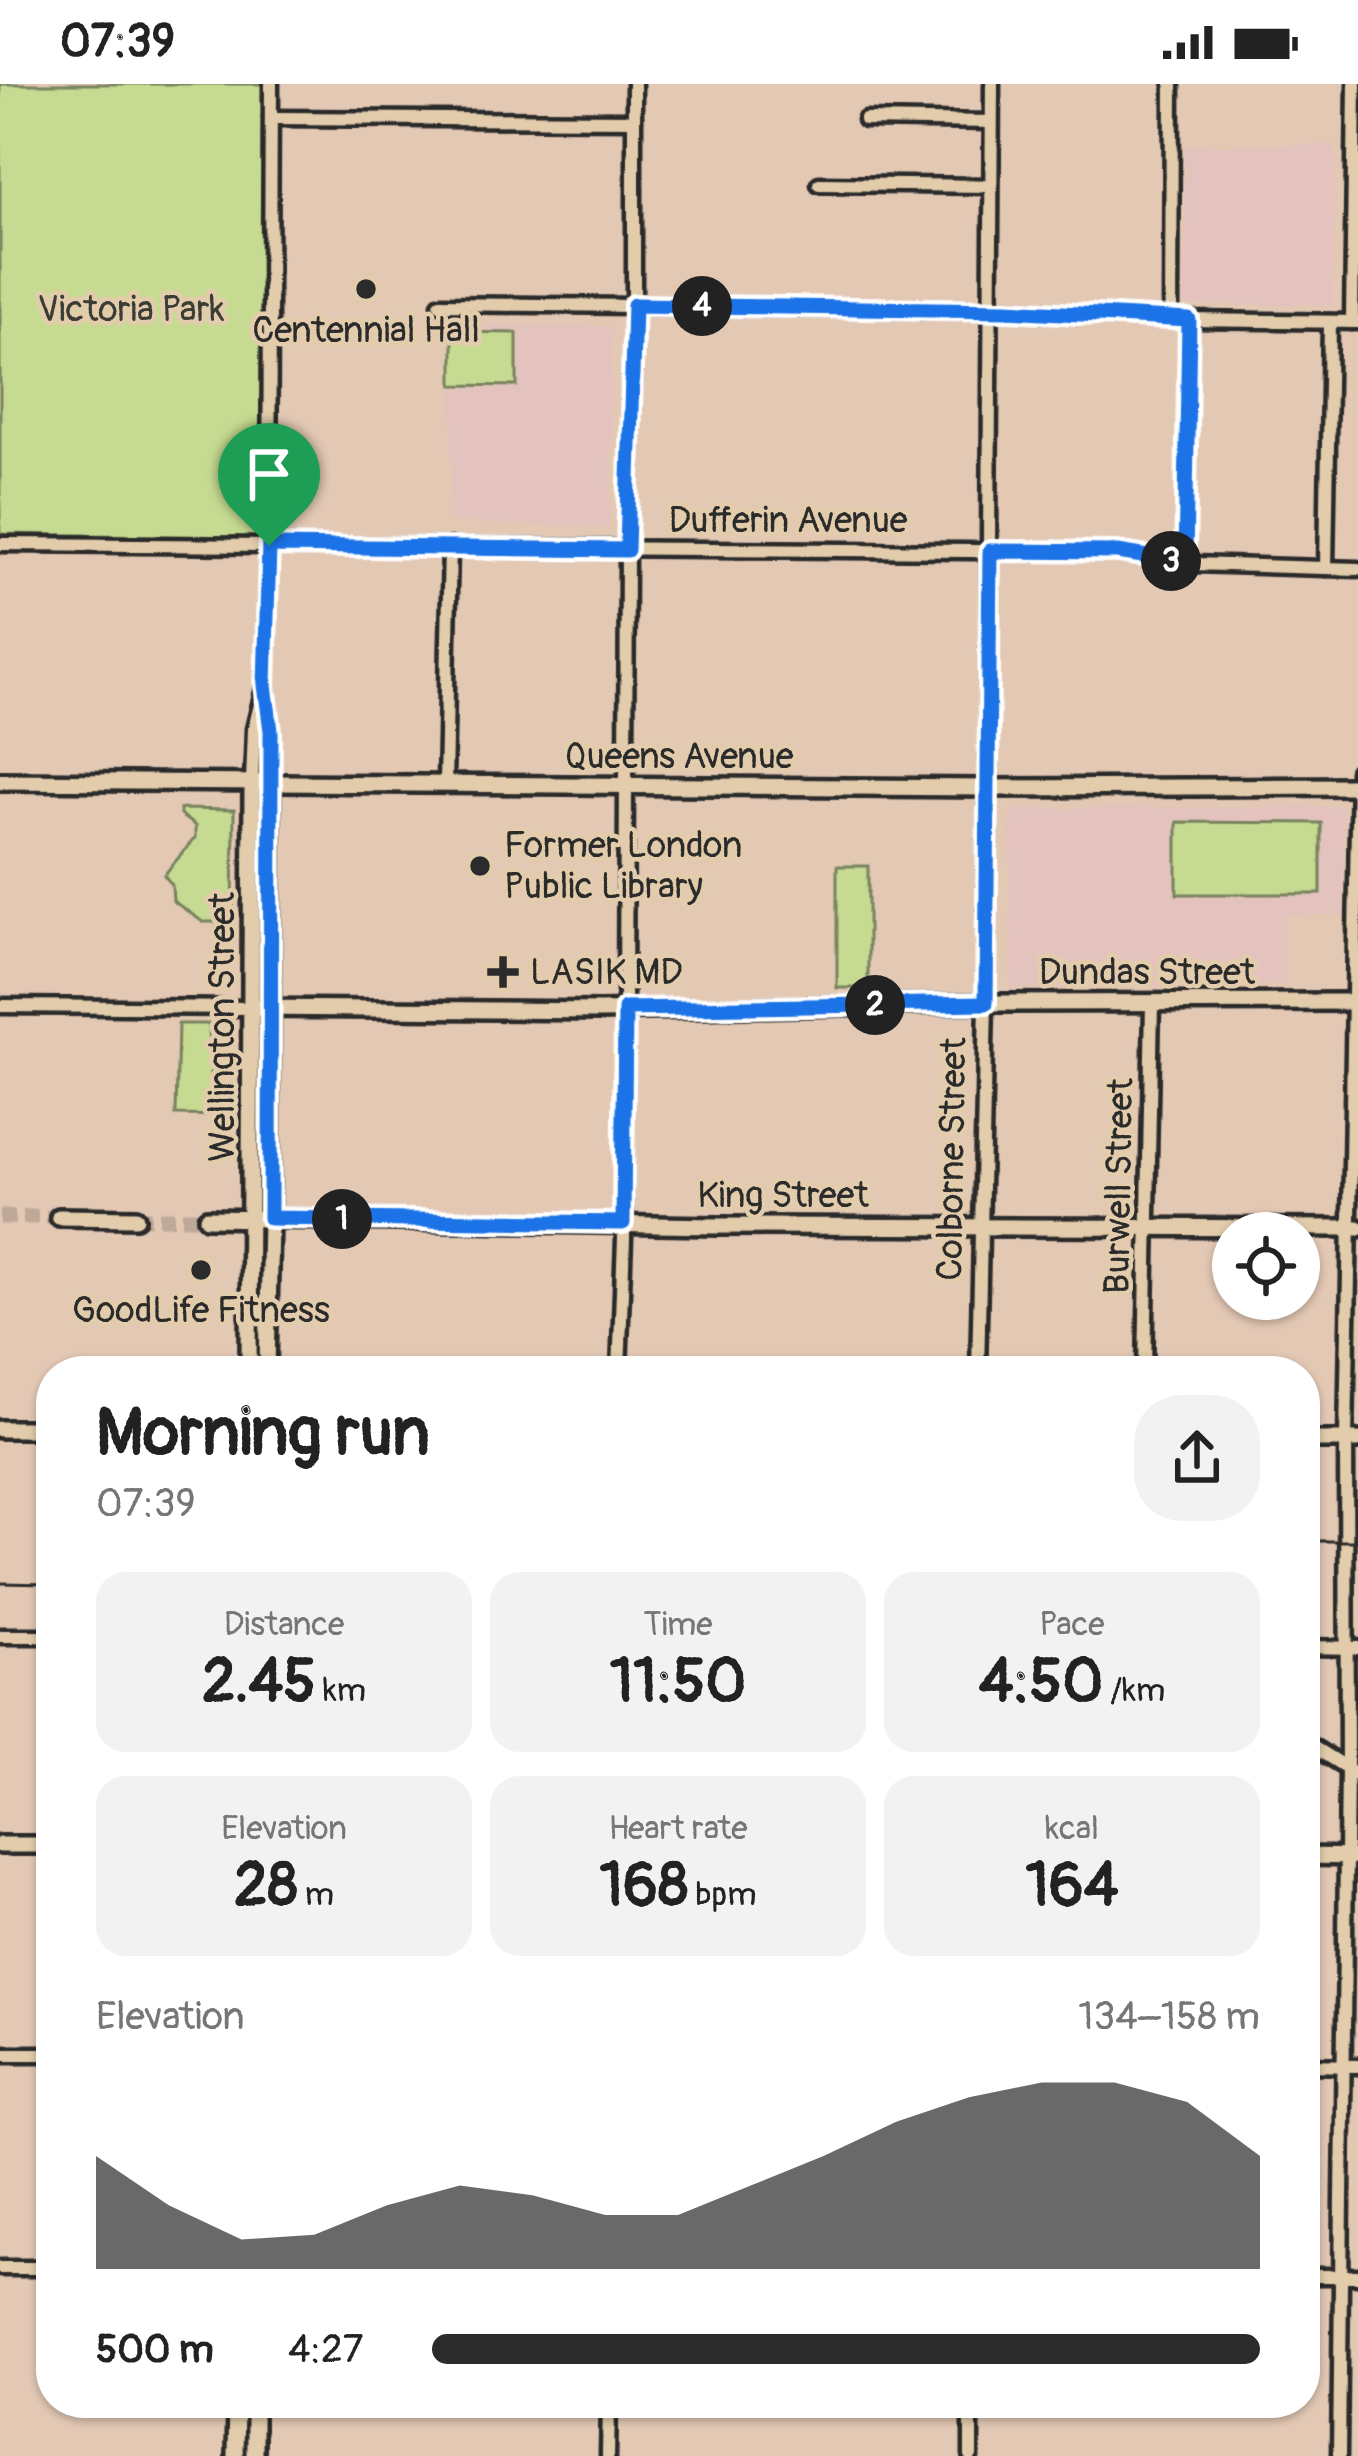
<!DOCTYPE html>
<meta charset="utf-8">
<style>
:root{--surface:#fff;--page:#f2f2f2;--text:#222;--muted:#767676;--accent:#2b2b2b}
body{margin:0;font-family:Pangolin,sans-serif;background:var(--page);color:var(--text);height:100vh;display:flex;flex-direction:column;font-size:45px;white-space:nowrap}
*{box-sizing:border-box;margin:0}
p{font-size:39px;color:var(--muted)}
.icon{flex:none;width:66px;height:66px;fill:none;stroke:currentColor;stroke-width:2;stroke-linecap:round;stroke-linejoin:round}
.map{position:relative;flex:1;overflow:hidden}
.sheet{position:absolute;left:36px;top:1272px;width:1284px;height:1062px;display:flex;flex-direction:column;background:var(--surface);border-radius:48px;box-shadow:0 3px 9px #0004}
.sheet>*{flex:none}
.buttons{position:absolute;left:1212px;top:1128px;display:grid;gap:24px}
.buttons a{display:grid;place-items:center;width:108px;height:108px;border-radius:50%;background:var(--surface);box-shadow:0 3px 9px #0004;font-size:60px}
.pin{position:absolute;display:grid;place-items:center;width:102px;height:102px;color:#fff;margin:-123px -51px;border-radius:50% 50% 50% 0;rotate:-45deg;box-shadow:0 0 12px #0007}
.pin .icon{rotate:45deg}
.km{position:absolute;width:60px;height:60px;margin:-30px;border-radius:50%;background:#222;color:#fff;font-size:33px;line-height:60px;text-align:center}
.round{display:grid;place-items:center;flex:none;width:126px;height:126px;border-radius:48px;background:var(--page)}
.overview{display:flex;align-items:center;justify-content:space-between;height:204px;padding:0 60px}
h1{font-size:66px;font-weight:700;line-height:90px}
.metrics{display:grid;grid-template-columns:repeat(3,1fr);gap:18px;height:204px;padding:12px 60px}
.metrics div{display:grid;align-content:center;border-radius:30px;background:var(--page);text-align:center}
.metrics b{font-size:60px;font-weight:700}
.metrics small{font-size:33px;font-weight:400}
.metrics p{font-size:33px}
.chart{height:336px;padding:24px 60px}
.chart p{display:flex;justify-content:space-between}
.chart svg{width:100%;height:216px;margin-top:12px;fill:var(--accent);opacity:.7}
ul{padding:0 60px;list-style:none;font-size:39px}
li{display:grid;grid-template-columns:192px 144px 1fr;align-items:center;height:90px}
li i{height:30px;border-radius:15px;background:var(--accent)}
.status{display:flex;justify-content:space-between;align-items:center;height:84px;padding:0 60px;background:var(--surface);direction:ltr}
.status svg{height:33px;fill:currentColor}
.map>svg:first-child{display:block}
.built{fill:#e4c3be}
.green{fill:#c6db91;stroke:#78835e;stroke-width:3}
.lines{fill:none;stroke-linecap:round;stroke-linejoin:round}
.major-tunnel{stroke:#bea999;stroke-width:15;stroke-dasharray:15 8;stroke-linecap:butt}
.minor-casing{stroke:#2b2b2b;stroke-width:21}
.major-casing{stroke:#2b2b2b;stroke-width:24}
.minor{stroke:#e2ccab;stroke-width:12}
.major{stroke:#e2ccab;stroke-width:15}
.rail{stroke:#2b2b2b;stroke-width:3}
.route-casing{stroke:#fff;stroke-width:24}
.route{stroke:#1a73e8;stroke-width:15}
.poi-dot{fill:#2b2b2b;stroke:#e2ccab;stroke-width:4.5}
.labels{text-anchor:middle;dominant-baseline:central;stroke-width:9;stroke-linejoin:round;paint-order:stroke}
.park-label{font-size:36px;fill:#3a3d35;stroke:#e2ccab}
.poi-label{font-size:36px;fill:#2b2b2b;stroke:#e2ccab}
.street-label{font-size:36px;fill:#2b2b2b;stroke:#e2ccab}
</style>
<div class="status"><b>07:39</b><svg viewBox="0 0 49 12"><path d="M0 12V9h3v3zM5 12V6h3v6zM10 12V3h3v9zM15 12V0h3v12zM26 1h20v11H26zM47 4h2v5h-2z"/></svg></div>
<div class="map">
<svg width="1358" height="2372" viewBox="0 0 1358 2372">
<rect width="100%" height="100%" fill="#e3c8b4"/>
<filter id="ink" filterUnits="userSpaceOnUse"><feTurbulence type="fractalNoise" baseFrequency=".00833" numOctaves="2"/><feDisplacementMap in="SourceGraphic" scale="24" xChannelSelector="R" yChannelSelector="G"/><feConvolveMatrix kernelMatrix="1 2 1 2 8 2 1 2 1" color-interpolation-filters="sRGB"/></filter>
<g filter="url(#ink)">
<g class="built">
<polygon points="1185,61 1336,61 1333,220 1184,221"/>
<polygon points="454,241 612,242 610,444 450,438"/>
<polygon points="1343,722 1345,831 1283,831 1284,901 1011,904 1010,725"/>
</g>
<g class="green">
<polygon points="0,0 266,0 260,453 0,450"/>
<polygon points="453,248 517,249 517,302 453,301"/>
<polygon points="180,725 234,726 233,838 203,838 173,817 172,801 164,791 195,754 195,742 180,731"/>
<polygon points="1177,738 1321,739 1321,810 1177,810"/>
<rect x="837" y="782" width="31" height="122"/>
<polygon points="178,940 209,940 210,973 214,974 214,987 210,989 213,1008 224,1008 230,1032 176,1031"/>
</g>
<g class="lines">
<g class="major-tunnel">
<polyline points="0,1133 59,1133"/>
<polyline points="136,1134 207,1134"/>
</g>
<defs>
<g id="minor">
<polyline points="271,34 634,36"/>
<polyline points="865,36 991,38"/>
<polyline points="819,100 991,102"/>
<polyline points="440,220 1008,226 1189,236 1358,238"/>
<polyline points="1171,235 1172,0"/>
<polyline points="1352,238 1355,0"/>
<polyline points="0,460 1118,468 1193,480 1358,485"/>
<polyline points="1185,479 1189,236"/>
<polyline points="1326,484 1330,238"/>
<polyline points="252,698 254,645 263,608"/>
<polyline points="271,698 271,647 265,601 269,441 271,0"/>
<polyline points="445,700 450,462"/>
<polyline points="0,922 251,924"/>
<polyline points="619,1287 624,1155 627,466 634,221 634,0"/>
<polyline points="978,1287 986,919 992,0"/>
<polyline points="1145,1287 1152,919"/>
<polyline points="0,1552 51,1552"/>
<polyline points="1305,1563 1358,1564"/>
<polyline points="1305,1658 1358,1691"/>
<polyline points="0,1970 51,1970"/>
<polyline points="1305,1981 1358,1982"/>
<polyline points="0,2184 51,2184"/>
<polyline points="1305,2192 1358,2192"/>
<polyline points="608,2372 609,2319"/>
<polyline points="971,2372 971,2319"/>
<polyline points="1339,2372 1347,1684 1346,1356 1358,687"/>
</g>
<g id="major">
<polyline points="0,697 987,704 1358,702"/>
<polyline points="251,924 600,927 986,919 1358,918"/>
<polyline points="59,1133 136,1134"/>
<polyline points="207,1134 718,1142 1358,1144"/>
<polyline points="249,1287 252,698"/>
<polyline points="267,1287 270,1134 271,698"/>
<polyline points="0,1345 51,1345"/>
<polyline points="1305,1356 1358,1356"/>
<polyline points="0,1761 51,1761"/>
<polyline points="1305,1772 1358,1773"/>
<polyline points="235,2372 236,2319"/>
<polyline points="254,2372 254,2319"/>
</g>
</defs>
<use href="#minor" class="minor-casing"/>
<use href="#major" class="major-casing"/>
<use href="#minor" class="minor"/>
<use href="#major" class="major"/>
<g class="rail">
<polyline points="1305,1457 1358,1457"/>
<polyline points="0,1499 51,1500"/>
</g>
</g>
</g>
<g class="lines" filter="url(#ink)">
<defs>
<polygon id="route" points="634,221 1007,226 1189,236 1185,479 1118,468 990,467 986,919 625,925 623,1139 270,1134 271,647 265,601 269,462 627,466"/>
</defs>
<use href="#route" class="route-casing"/>
<use href="#route" class="route"/>
</g>
<g class="poi-dot">
<circle cx="366" cy="205" r="12"/>
<circle cx="480" cy="782" r="12"/>
<path d="M497 870h12v12h12v12h-12v12h-12v-12h-12v-12h12z"/>
<circle cx="201" cy="1186" r="12"/>
</g>
<g class="labels">
<g class="park-label">
<text x="131" y="225">Victoria Park</text>
</g>
<g class="poi-label">
<text x="366" y="246">Centennial Hall</text>
<text x="504" y="761" text-anchor="start">Former London<tspan x="504" dy="41">Public Library</tspan></text>
<text x="530" y="888" text-anchor="start">LASIK MD</text>
<text x="201" y="1226">GoodLife Fitness</text>
</g>
<g class="street-label">
<text x="788" y="436">Dufferin Avenue</text>
<text x="679" y="672">Queens Avenue</text>
<text x="1147" y="888">Dundas Street</text>
<text transform="translate(222 943) rotate(-90)">Wellington Street</text>
<text transform="translate(952 1075) rotate(-89)">Colborne Street</text>
<text transform="translate(1119 1102) rotate(-89)">Burwell Street</text>
<text x="783" y="1111">King Street</text>
</g>
</g>
</svg>
<div class="buttons">
<a><svg class="icon" aria-label="locate" viewBox="0 0 24 24"><circle cx="12" cy="12" r="6"/><path d="M12 2v4M12 18v4M2 12h4M18 12h4"/></svg></a>
</div>
<div class="pin" style="left:269px;top:462px;background:#1e9e55"><svg class="icon" aria-label="arrive" viewBox="0 0 24 24"><path d="M6 21V4h12l-3 4 3 4H6"/></svg></div>
<b class="km" style="left:342px;top:1135px">1</b>
<b class="km" style="left:875px;top:921px">2</b>
<b class="km" style="left:1171px;top:477px">3</b>
<b class="km" style="left:702px;top:222px">4</b>
<section class="sheet">
<div class="overview"><div><h1>Morning run</h1><p>07:39</p></div><a class="round"><svg class="icon" aria-label="share" viewBox="0 0 24 24"><path d="M12 15V3M7 8l5-5 5 5M5 13v7h14v-7"/></svg></a></div>
<div class="metrics">
<div><p>Distance</p><b>2.45<small> km</small></b></div>
<div><p>Time</p><b>11:50</b></div>
<div><p>Pace</p><b>4:50<small> /km</small></b></div>
</div>
<div class="metrics">
<div><p>Elevation</p><b>28<small> m</small></b></div>
<div><p>Heart rate</p><b>168<small> bpm</small></b></div>
<div><p>kcal</p><b>164</b></div>
</div>
<div class="chart"><p><span>Elevation</span>134–158 m</p>
<svg viewBox="0 0 160 44" preserveAspectRatio="none"><path d="M0 44V21L10 31L20 38L30 37L40 31L50 27L60 29L70 33L80 33L90 27L100 21L110 14L120 9L130 6L140 6L150 10L160 21V44z"/></svg>
</div>
<ul>
<li><b>500 m</b>4:27<i style="width:100%"></i></li>
</ul>
</section>
</div>
